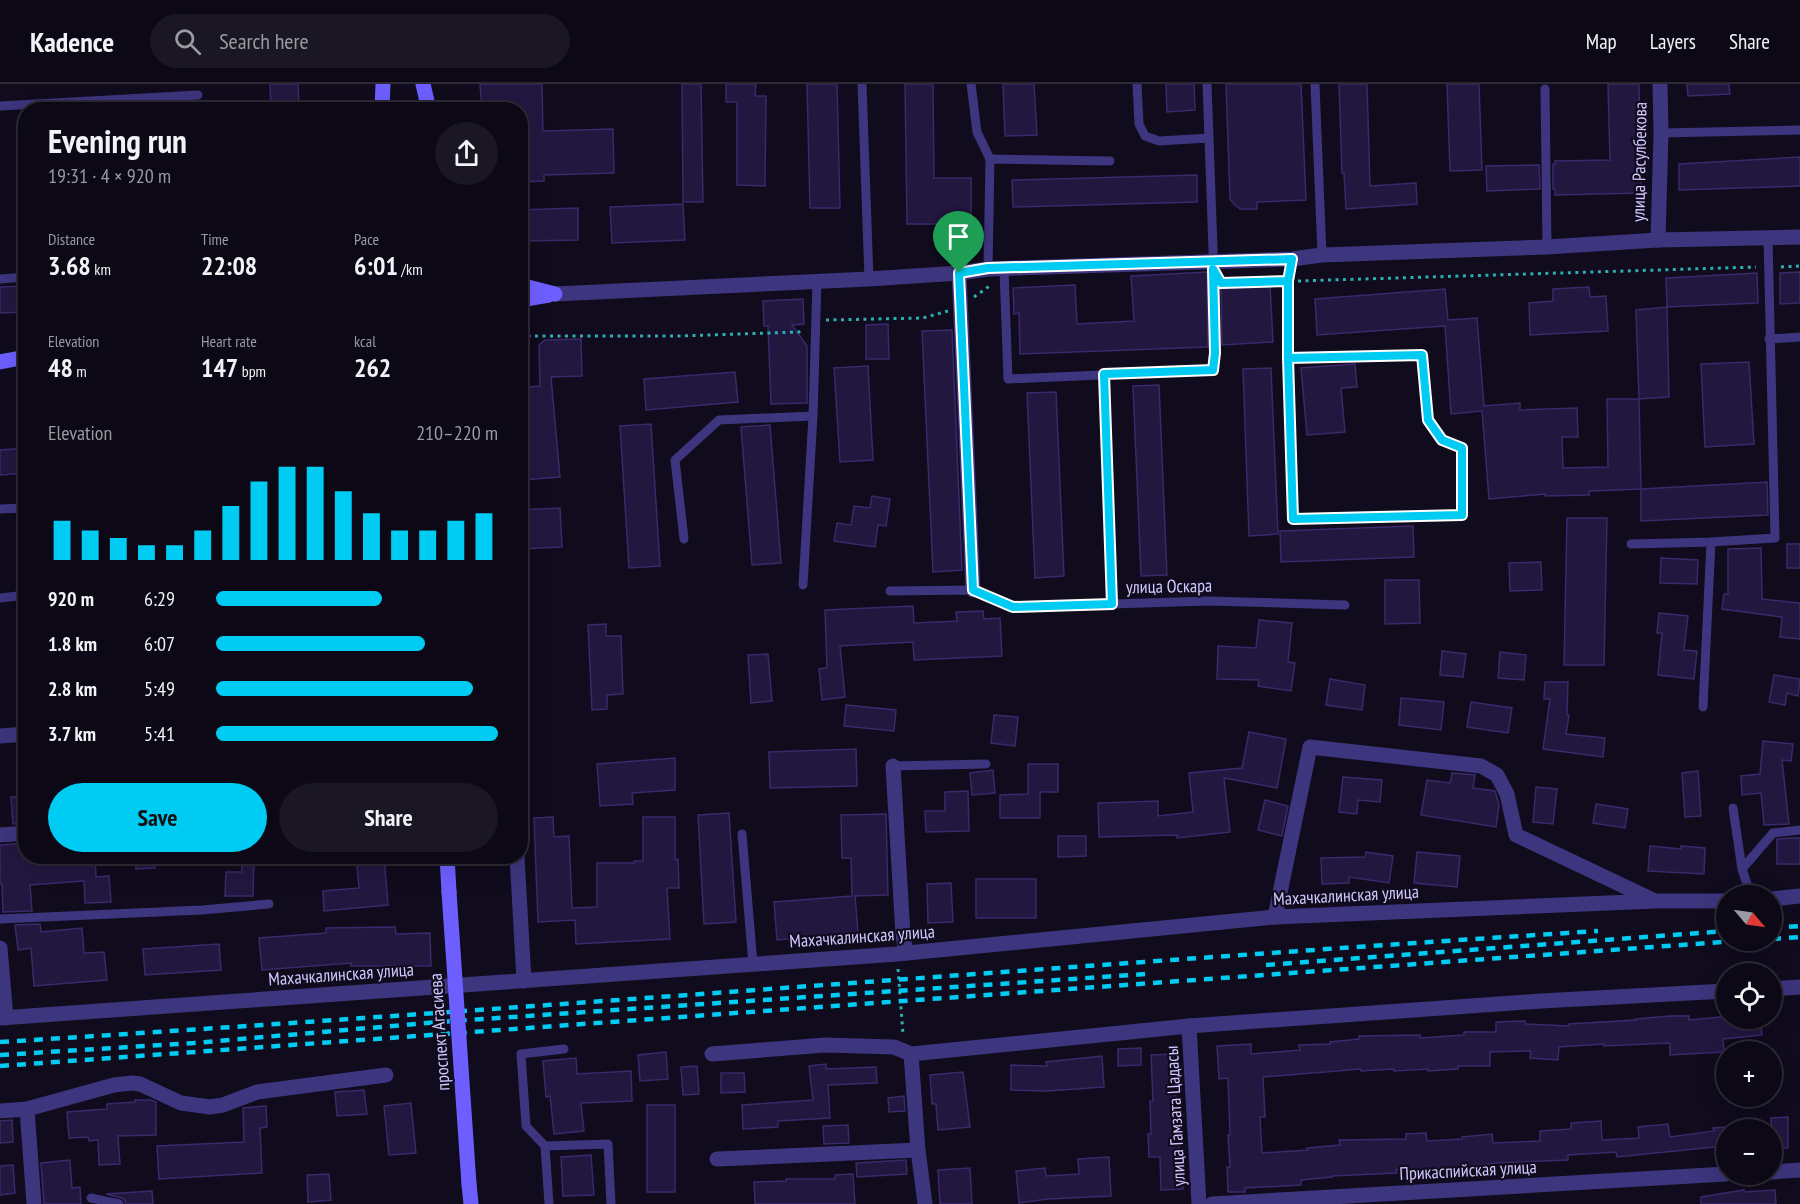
<!DOCTYPE html>
<meta charset="utf-8">
<style>
:root{--surface:#0c0816;--page:#1a1623;--text:#f1f3f6;--muted:#9a9aa1;--line:#2c2935;--accent:#00cbf3}
body{margin:0;font-family:"PT Sans Narrow",sans-serif;background:var(--page);color:var(--text);height:100vh;display:flex;flex-direction:column;font-size:22px;white-space:nowrap}
*{box-sizing:border-box;margin:0}
p{font-size:20px;color:var(--muted)}
.icon{flex:none;width:33px;height:33px;fill:none;stroke:currentColor;stroke-width:2;stroke-linecap:round;stroke-linejoin:round}
.map{position:relative;flex:1;overflow:hidden}
.drawer{position:absolute;left:18px;top:18px;width:510px;height:762px;display:flex;flex-direction:column;background:var(--surface);border-radius:24px;box-shadow:0 6px 24px #0002,0 0 0 2px var(--line)}
.drawer>*{flex:none}
.needle{width:39px;rotate:119deg}
.fabs{position:absolute;left:1716px;top:801px;display:grid;gap:12px}
.fabs a{display:grid;place-items:center;width:66px;height:66px;border-radius:50%;background:var(--surface);box-shadow:0 6px 24px #0002,0 0 0 2px var(--line);font-size:30px}
.pin{position:absolute;display:grid;place-items:center;width:51px;height:51px;color:#fff;margin:-62px -26px;border-radius:50% 50% 50% 0;rotate:-45deg;box-shadow:0 0 6px #0007}
.pin .icon{rotate:45deg}
.round{display:grid;place-items:center;flex:none;width:63px;height:63px;border-radius:32px;background:var(--page)}
.overview{display:flex;align-items:center;justify-content:space-between;height:102px;padding:0 30px}
h1{font-size:33px;font-weight:700;line-height:45px}
.figures{display:grid;grid-template-columns:repeat(3,1fr);gap:9px;height:102px;padding:6px 30px}
.figures div{display:grid;align-content:center}
.figures b{font-size:26px;font-weight:700}
.figures small{font-size:16px;font-weight:400}
.figures p{font-size:16px}
.chart{height:168px;padding:12px 30px}
.chart p{display:flex;justify-content:space-between}
.chart svg{width:100%;height:108px;margin-top:6px;stroke:var(--accent);stroke-width:6}
.primary-button{display:flex;gap:12px;margin-top:auto;padding:12px 30px}
.primary-button a{flex:1;height:69px;border-radius:36px;background:var(--accent);color:#111;font-size:24px;font-weight:700;line-height:69px;text-align:center}
.primary-button a+a{background:var(--page);color:var(--text)}
ul{padding:0 30px;list-style:none;font-size:20px}
li{display:grid;grid-template-columns:96px 72px 1fr;align-items:center;height:45px}
li i{height:15px;border-radius:8px;background:var(--accent)}
header{display:flex;align-items:center;gap:36px;box-sizing:border-box;height:84px;padding:0 30px;background:var(--surface);border-bottom:2px solid var(--line)}
header strong{font-size:28px}
nav{display:flex;gap:33px;margin-inline-start:auto;font-size:21px}
.search{width:420px;height:54px;background:var(--page);display:flex;align-items:center;gap:15px;box-sizing:border-box;padding:0 21px;border-radius:33px;color:var(--muted);font-size:22px}
.map>svg:first-child{display:block}
.building{fill:#22173f;stroke:#3a296b;stroke-width:1.5}
.lines{fill:none;stroke-linecap:round;stroke-linejoin:round}
.path{stroke:#2bafb0;stroke-width:3;stroke-dasharray:3 4.5;stroke-linecap:butt}
.lane{stroke:#3d357d;stroke-width:9}
.street{stroke:#3d357d;stroke-width:15}
.secondary{stroke:#6d5fff;stroke-width:15}
.rail{stroke:#00cbf3;stroke-width:4.5;stroke-dasharray:9 8;stroke-linecap:butt}
.secondary-bridge{stroke:#6d5fff;stroke-width:15}
.route-casing{stroke:#fff;stroke-width:12}
.route{stroke:#00cbf3;stroke-width:8}
.labels{text-anchor:middle;dominant-baseline:central;stroke-width:4.5;stroke-linejoin:round;paint-order:stroke}
.street-label{font-size:18px;fill:#d2c8ff;stroke:#100b1d}
</style>
<header>
<strong>Kadence</strong>
<div class="search"><svg class="icon" aria-label="search" viewBox="0 0 24 24"><circle cx="10" cy="10" r="6"/><path d="M15 15l6 6"/></svg>Search here</div>
<nav><a>Map</a><a>Layers</a><a>Share</a></nav>
</header>
<div class="map">
<svg width="1800" height="1120" viewBox="0 0 1800 1120">
<rect width="100%" height="100%" fill="#100b1d"/>
<g class="building">
<polygon points="270,0 298,0 299,21 271,23"/>
<polygon points="480,0 542,0 543,47 613,45 614,89 544,91 544,97 520,98 520,26 482,26"/>
<polygon points="682,0 701,0 703,118 683,118"/>
<polygon points="726,0 756,0 755,12 766,12 765,102 737,101 737,18 726,18"/>
<polygon points="807,0 837,0 840,124 810,124"/>
<polygon points="905,0 933,0 934,94 971,94 971,152 943,152 943,140 907,140"/>
<polygon points="1003,0 1034,0 1037,51 1005,52"/>
<polygon points="1166,0 1194,0 1195,26 1167,28"/>
<polygon points="1226,0 1301,0 1306,116 1257,118 1257,125 1240,125 1234,120 1230,115"/>
<polygon points="1339,0 1367,0 1370,102 1416,99 1417,120 1346,125 1344,89 1342,89"/>
<polygon points="1447,0 1479,0 1482,86 1450,87"/>
<polygon points="1608,0 1639,0 1641,109 1555,111 1555,105 1553,105 1553,80 1555,80 1555,77 1610,76"/>
<polygon points="1687,0 1729,0 1730,10 1688,12"/>
<polygon points="1800,73 1800,102 1679,106 1679,80"/>
<polygon points="1539,81 1540,105 1487,107 1486,82"/>
<polygon points="1197,91 1197,118 1013,123 1012,96"/>
<polygon points="683,120 685,156 612,159 610,123"/>
<polygon points="578,124 578,156 520,157 520,126"/>
<polygon points="1207,188 1208,263 1020,270 1019,229 1014,230 1013,204 1075,201 1077,240 1134,237 1131,192"/>
<polygon points="1800,188 1800,219 1780,220 1780,189"/>
<polygon points="1757,189 1758,219 1667,223 1666,194"/>
<polygon points="1270,201 1273,258 1222,261 1221,204"/>
<polygon points="26,202 26,228 0,229 0,203"/>
<polygon points="1589,203 1590,213 1606,212 1608,247 1530,251 1529,219 1553,217 1553,205"/>
<polygon points="1445,205 1448,236 1477,234 1484,322 1520,319 1520,326 1577,324 1578,353 1562,353 1563,384 1608,383 1607,315 1639,315 1641,405 1589,407 1589,411 1545,412 1545,410 1489,415 1482,327 1451,330 1445,242 1317,251 1315,215"/>
<polygon points="803,215 804,240 792,241 807,262 807,319 771,320 768,242 764,242 763,217"/>
<polygon points="1667,223 1669,313 1639,315 1636,226"/>
<polygon points="888,240 889,275 866,275 866,241"/>
<polygon points="952,246 962,486 933,488 922,247"/>
<polygon points="581,255 582,292 551,293 560,393 523,396 520,373 520,304 540,302 539,261 545,256"/>
<polygon points="1749,278 1754,360 1705,363 1701,280"/>
<polygon points="1355,280 1357,303 1341,304 1345,348 1307,351 1301,284"/>
<polygon points="868,282 873,376 840,378 834,284"/>
<polygon points="1271,284 1278,450 1249,452 1243,285"/>
<polygon points="735,288 738,318 646,326 644,295"/>
<polygon points="1159,301 1167,491 1141,492 1133,302"/>
<polygon points="1056,308 1064,492 1035,494 1027,309"/>
<polygon points="651,340 660,482 629,484 620,342"/>
<polygon points="770,341 781,479 752,481 741,343"/>
<polygon points="26,364 26,389 0,391 0,366"/>
<polygon points="1767,398 1768,431 1641,437 1641,405"/>
<polygon points="872,412 890,415 886,442 878,441 875,463 834,457 837,439 851,441 854,422 870,424"/>
<polygon points="560,424 562,463 520,465 520,426"/>
<polygon points="1567,434 1607,434 1604,581 1564,581"/>
<polygon points="1413,442 1414,473 1281,478 1280,447"/>
<rect x="1787" y="460" width="13" height="24"/>
<polygon points="1761,464 1762,515 1800,519 1800,555 1780,553 1782,533 1722,525 1724,510 1728,510 1728,465"/>
<polygon points="1661,474 1698,476 1697,500 1660,499"/>
<polygon points="1541,478 1542,506 1510,507 1509,479"/>
<polygon points="1385,496 1419,496 1420,539 1385,540"/>
<polygon points="913,522 914,539 957,537 956,528 983,527 984,535 1000,534 1002,572 914,576 913,558 840,562 845,613 822,616 819,585 827,584 825,526"/>
<polygon points="1659,529 1688,532 1684,566 1697,567 1694,595 1658,591 1662,549 1657,549"/>
<polygon points="1259,536 1292,539 1288,578 1295,579 1291,607 1258,602 1259,596 1217,595 1218,562 1256,564"/>
<polygon points="606,540 606,552 621,552 623,610 607,611 607,625 592,626 588,541"/>
<polygon points="1442,567 1466,570 1463,593 1440,591"/>
<polygon points="1500,568 1526,571 1524,596 1498,594"/>
<polygon points="768,570 772,617 751,619 748,571"/>
<polygon points="1774,591 1800,595 1798,612 1787,609 1785,621 1769,618"/>
<polygon points="1330,595 1365,601 1362,626 1326,621"/>
<polygon points="1545,598 1568,598 1567,631 1569,631 1566,650 1605,654 1603,673 1543,665 1550,615 1544,615"/>
<polygon points="1401,614 1444,618 1441,646 1399,641"/>
<polygon points="1471,618 1512,624 1508,649 1467,643"/>
<polygon points="846,621 896,626 894,647 844,642"/>
<polygon points="994,631 1018,633 1015,662 991,659"/>
<polygon points="1249,648 1286,655 1277,704 1224,694 1230,748 1177,754 1177,751 1099,753 1098,719 1158,717 1158,732 1193,728 1189,689 1242,684"/>
<polygon points="1763,657 1793,660 1791,677 1782,676 1789,740 1764,741 1761,709 1742,711 1741,692 1760,690"/>
<polygon points="856,665 857,702 770,704 769,668"/>
<polygon points="675,674 675,706 632,709 633,720 600,722 597,680"/>
<polygon points="1028,680 1058,680 1058,708 1040,708 1040,734 1000,734 1000,711 1028,710"/>
<polygon points="993,686 995,709 972,711 970,689"/>
<polygon points="1698,687 1701,732 1685,733 1682,689"/>
<polygon points="1452,689 1475,691 1473,704 1495,707 1499,721 1496,743 1421,731 1427,696 1450,699"/>
<polygon points="1343,693 1382,696 1380,718 1358,716 1357,730 1339,728"/>
<polygon points="1536,703 1557,705 1553,740 1533,738"/>
<polygon points="968,707 969,747 926,748 925,727 945,727 945,708"/>
<polygon points="26,712 26,739 13,740 11,713"/>
<polygon points="1265,716 1288,722 1282,752 1258,746"/>
<polygon points="1596,720 1628,725 1625,744 1593,739"/>
<polygon points="729,729 736,838 704,840 698,731"/>
<polygon points="886,730 888,811 855,812 858,849 777,856 774,818 852,812 851,774 842,774 841,731"/>
<polygon points="553,733 554,753 569,752 572,824 597,823 597,779 634,779 634,777 643,777 643,733 675,733 675,776 678,775 679,804 667,804 670,855 576,860 575,836 538,838 534,734"/>
<polygon points="1058,752 1086,752 1086,772 1058,773"/>
<polygon points="1790,754 1800,754 1800,780 1777,780 1777,755"/>
<polygon points="26,759 26,772 95,772 96,793 109,792 111,818 85,819 84,797 30,801 32,827 3,828 2,800 0,800 0,761"/>
<polygon points="1650,762 1681,765 1681,762 1705,764 1704,790 1648,787"/>
<polygon points="1366,768 1393,772 1389,799 1349,793 1349,799 1322,800 1321,774 1365,773"/>
<polygon points="1417,768 1460,772 1457,803 1414,799"/>
<polygon points="135,772 154,772 155,784 136,785"/>
<polygon points="241,772 254,772 253,812 225,812 226,788 242,788"/>
<polygon points="356,772 384,772 388,821 324,827 323,807 359,804"/>
<rect x="976" y="795" width="60" height="39"/>
<polygon points="951,799 953,838 928,839 927,800"/>
<polygon points="40,840 41,848 82,844 84,869 104,868 107,896 34,902 31,864 18,866 15,841"/>
<polygon points="395,843 396,850 430,849 431,882 351,882 351,879 262,886 259,854 326,849 326,844"/>
<polygon points="219,860 221,886 145,891 143,865"/>
<polygon points="1670,932 1689,932 1689,936 1721,933 1760,934 1762,951 1723,955 1724,968 1670,971 1670,959 1604,962 1604,960 1559,963 1558,976 1530,974 1531,967 1490,968 1490,982 1458,982 1458,985 1428,987 1428,985 1394,987 1394,985 1361,987 1361,985 1263,993 1265,1033 1260,1033 1262,1069 1308,1066 1307,1064 1340,1061 1339,1056 1406,1055 1406,1050 1426,1049 1427,1057 1462,1055 1462,1053 1492,1050 1493,1059 1540,1057 1540,1047 1571,1045 1571,1039 1601,1037 1602,1056 1639,1054 1638,1043 1668,1040 1670,1053 1714,1047 1713,1044 1726,1043 1726,1063 1715,1063 1617,1073 1616,1068 1568,1071 1568,1076 1495,1079 1467,1083 1396,1086 1397,1089 1332,1092 1332,1093 1301,1096 1301,1101 1245,1104 1245,1108 1228,1108 1227,1083 1230,1083 1228,1051 1230,1051 1228,994 1219,995 1217,962 1251,960 1251,970 1300,966 1299,961 1330,960 1330,958 1359,955 1359,952 1420,951 1420,954 1464,951 1464,948 1496,948 1496,938 1525,937 1526,940 1569,942 1569,940 1636,936 1635,935"/>
<polygon points="1141,964 1141,981 1118,982 1118,965"/>
<polygon points="666,968 668,995 640,997 638,971"/>
<polygon points="1173,970 1180,1079 1182,1079 1183,1105 1161,1106 1160,1073 1149,1073 1148,1050 1151,1050 1150,1017 1153,1017 1151,971"/>
<polygon points="1102,972 1104,1003 1047,1007 1011,1006 1011,981 1047,982 1046,978"/>
<polygon points="576,974 577,990 631,987 632,1017 581,1019 584,1047 554,1050 550,1012 546,1013 543,977"/>
<polygon points="826,980 826,985 876,983 877,999 828,1001 830,1034 778,1037 778,1043 743,1045 742,1021 813,1016 809,982"/>
<polygon points="697,982 699,1010 683,1011 681,983"/>
<polygon points="963,988 970,1043 938,1046 936,1020 932,1020 930,991"/>
<polygon points="721,989 744,989 745,1008 721,1009"/>
<polygon points="364,1006 367,1030 337,1032 335,1008"/>
<polygon points="904,1012 905,1027 889,1028 888,1014"/>
<polygon points="135,1016 151,1016 156,1018 156,1051 118,1052 120,1080 99,1081 98,1056 89,1057 88,1053 69,1054 67,1028 107,1025 107,1020 135,1018"/>
<polygon points="411,1019 416,1069 389,1071 384,1022"/>
<rect x="647" y="1021" width="28" height="87"/>
<polygon points="266,1022 267,1043 260,1044 262,1089 159,1095 157,1062 244,1058 243,1024"/>
<polygon points="1788,1033 1788,1064 1772,1064 1771,1034"/>
<polygon points="12,1036 13,1058 0,1059 0,1037"/>
<polygon points="848,1041 849,1059 824,1060 823,1042"/>
<polygon points="591,1071 594,1111 563,1112 561,1073"/>
<polygon points="1109,1073 1111,1112 1048,1115 1019,1119 1016,1087 1045,1084 1046,1092 1079,1090 1078,1075"/>
<polygon points="70,1076 72,1104 80,1103 81,1120 44,1120 41,1079"/>
<polygon points="906,1076 907,1090 857,1093 856,1079"/>
<polygon points="13,1081 15,1109 0,1111 0,1082"/>
<polygon points="970,1084 972,1120 940,1120 938,1086"/>
<polygon points="329,1090 331,1116 308,1118 307,1091"/>
<polygon points="853,1090 855,1120 755,1120 754,1098 786,1097 786,1095 835,1095 835,1091"/>
<polygon points="1744,1106 1744,1108 1775,1106 1776,1120 1701,1120 1701,1113"/>
<polygon points="152,1107 153,1120 126,1120 124,1115 121,1114 106,1110"/>
</g>
<g class="lines">
<g class="path">
<polyline points="1781,183 1800,182"/>
<polyline points="1298,197 1756,183"/>
<polyline points="1226,199 1276,197"/>
<polyline points="974,213 991,201"/>
<polyline points="826,236 923,234 948,227"/>
<polyline points="520,252 677,252 799,248 804,245"/>
<polyline points="898,885 903,950"/>
</g>
<g class="lane">
<polyline points="862,0 869,195"/>
<polyline points="971,0 977,48 990,75"/>
<polyline points="1207,0 1209,54"/>
<polyline points="1315,0 1322,171"/>
<polyline points="1545,5 1547,163"/>
<polyline points="0,22 198,11"/>
<polyline points="1661,49 1800,46"/>
<polyline points="988,185 990,75 1110,77"/>
<polyline points="1004,185 1008,295 1213,286 1215,269 1215,220 1209,54 1159,57 1145,52 1139,40 1137,0"/>
<polyline points="0,195 26,193"/>
<polyline points="1769,255 1800,253"/>
<polyline points="1288,274 1422,271 1428,336 1442,356 1462,364 1462,431 1293,435 1288,274 1288,197 1292,175"/>
<polyline points="1104,290 1111,520"/>
<polyline points="0,425 26,424"/>
<polyline points="684,455 675,376 719,336 813,332"/>
<polyline points="1631,460 1711,458 1775,454 1768,154"/>
<polyline points="803,501 813,332 817,197"/>
<polyline points="890,507 973,506 1013,523 1208,517 1345,521"/>
<polyline points="0,514 26,511"/>
<polyline points="1703,623 1711,458"/>
<polyline points="893,682 986,680"/>
<polyline points="1733,724 1742,785 1751,812"/>
<polyline points="742,750 753,880"/>
<polyline points="1742,785 1773,749 1800,746"/>
<polyline points="0,835 202,826 269,820"/>
<polyline points="564,965 521,970 526,1042 545,1062 608,1060 611,1120"/>
<polyline points="545,1062 549,1120"/>
<polyline points="91,1114 119,1120"/>
</g>
<g class="street">
<polyline points="1658,156 1661,49 1660,0"/>
<polyline points="959,189 973,506"/>
<polyline points="555,210 869,195 959,189 988,185 1292,175 1322,171 1547,163 1658,156 1800,153"/>
<polyline points="0,652 26,650"/>
<polyline points="893,682 903,851 906,869"/>
<polyline points="0,751 26,749"/>
<polyline points="517,772 524,897"/>
<polyline points="1772,815 1800,812"/>
<polyline points="1275,833 1310,663 1481,682 1497,691 1507,710 1516,751 1653,816"/>
<polyline points="0,864 6,934"/>
<polyline points="1772,905 1800,903"/>
<polyline points="0,934 897,870 1275,833 1656,817 1726,817"/>
<polyline points="1189,942 1199,1120"/>
<polyline points="712,970 825,961 894,963 911,970 1189,942 1541,917 1726,907"/>
<polyline points="911,970 918,1066 925,1120"/>
<polyline points="27,1025 34,1120"/>
<polyline points="0,1027 27,1025 114,1001 132,999 140,1000 181,1019 210,1023 223,1021 257,1008 386,991"/>
<polyline points="717,1075 918,1066"/>
<polyline points="1772,1088 1800,1086"/>
<polyline points="1212,1120 1726,1090"/>
</g>
<g class="secondary">
<polyline points="423,0 429,26"/>
<polyline points="382,26 383,0"/>
<polyline points="520,201 555,210"/>
<polyline points="520,216 549,211"/>
<polyline points="0,278 26,273"/>
<polyline points="447,772 449,808"/>
<polyline points="469,1100 471,1120"/>
</g>
<g class="rail">
<polyline points="1772,844 1800,842"/>
<polyline points="1772,855 1800,853"/>
<polyline points="1266,881 1726,847"/>
<path d="M0,958C533,925 1065,881 1598,847"/>
<polyline points="0,971 194,959 439,938 1146,890"/>
<polyline points="0,982 1750,856"/>
</g>
<polyline class="secondary-bridge" points="449,808 469,1100"/>
</g>
<g class="lines">
<defs>
<polyline id="route" points="959,189 973,506 1013,523 1112,520 1104,290 1213,286 1215,269 1213,185 1221,199 1288,197 1288,274 1422,271 1428,336 1442,356 1462,364 1462,431 1293,435 1288,274 1288,197 1292,175 988,184 959,189"/>
</defs>
<use href="#route" class="route-casing"/>
<use href="#route" class="route"/>
</g>
<g class="labels">
<g class="street-label">
<text transform="translate(1639 78) rotate(-89)">улица Расулбекова</text>
<text transform="translate(1169 502) rotate(-1)">улица Оскара</text>
<text transform="translate(1346 811) rotate(-3)">Махачкалинская улица</text>
<text transform="translate(862 852) rotate(-4)">Махачкалинская улица</text>
<text transform="translate(341 890) rotate(-4)">Махачкалинская улица</text>
<text transform="translate(439 948) rotate(-94)">проспект Агасиева</text>
<text transform="translate(1175 1032) rotate(-93)">улица Гамзата Цадасы</text>
<text transform="translate(1468 1086) rotate(-3)">Прикаспийская улица</text>
</g>
</g>
</svg>
<div class="fabs">
<a><svg class="needle" viewBox="-14 -14 28 28"><path d="M0-13l5 13h-10z" fill="#e53935"/><path d="M0 13l5-13h-10z" fill="#9a9aa1"/></svg></a>
<a><svg class="icon" aria-label="locate" viewBox="0 0 24 24"><circle cx="12" cy="12" r="6"/><path d="M12 2v4M12 18v4M2 12h4M18 12h4"/></svg></a>
<a>+</a>
<a>−</a>
</div>
<div class="pin" style="left:959px;top:189px;background:#1e9e55"><svg class="icon" aria-label="arrive" viewBox="0 0 24 24"><path d="M6 21V4h12l-3 4 3 4H6"/></svg></div>
<section class="drawer">
<div class="overview"><div><h1>Evening run</h1><p>19:31 · 4 × 920 m</p></div><a class="round"><svg class="icon" aria-label="share" viewBox="0 0 24 24"><path d="M12 15V3M7 8l5-5 5 5M5 13v7h14v-7"/></svg></a></div>
<div class="figures">
<div><p>Distance</p><b>3.68<small> km</small></b></div>
<div><p>Time</p><b>22:08</b></div>
<div><p>Pace</p><b>6:01<small> /km</small></b></div>
</div>
<div class="figures">
<div><p>Elevation</p><b>48<small> m</small></b></div>
<div><p>Heart rate</p><b>147<small> bpm</small></b></div>
<div><p>kcal</p><b>262</b></div>
</div>
<div class="chart"><p><span>Elevation</span>210–220 m</p>
<svg viewBox="0 0 160 44" preserveAspectRatio="none"><path d="M5 44V28M15 44V32M25 44V35M35 44V38M45 44V38M55 44V32M65 44V22M75 44V12M85 44V6M95 44V6M105 44V16M115 44V25M125 44V32M135 44V32M145 44V28M155 44V25"/></svg>
</div>
<ul>
<li><b>920 m</b>6:29<i style="width:59%"></i></li>
<li><b>1.8 km</b>6:07<i style="width:74%"></i></li>
<li><b>2.8 km</b>5:49<i style="width:91%"></i></li>
<li><b>3.7 km</b>5:41<i style="width:100%"></i></li>
</ul>
<div class="primary-button"><a>Save</a><a>Share</a></div>
</section>
</div>
